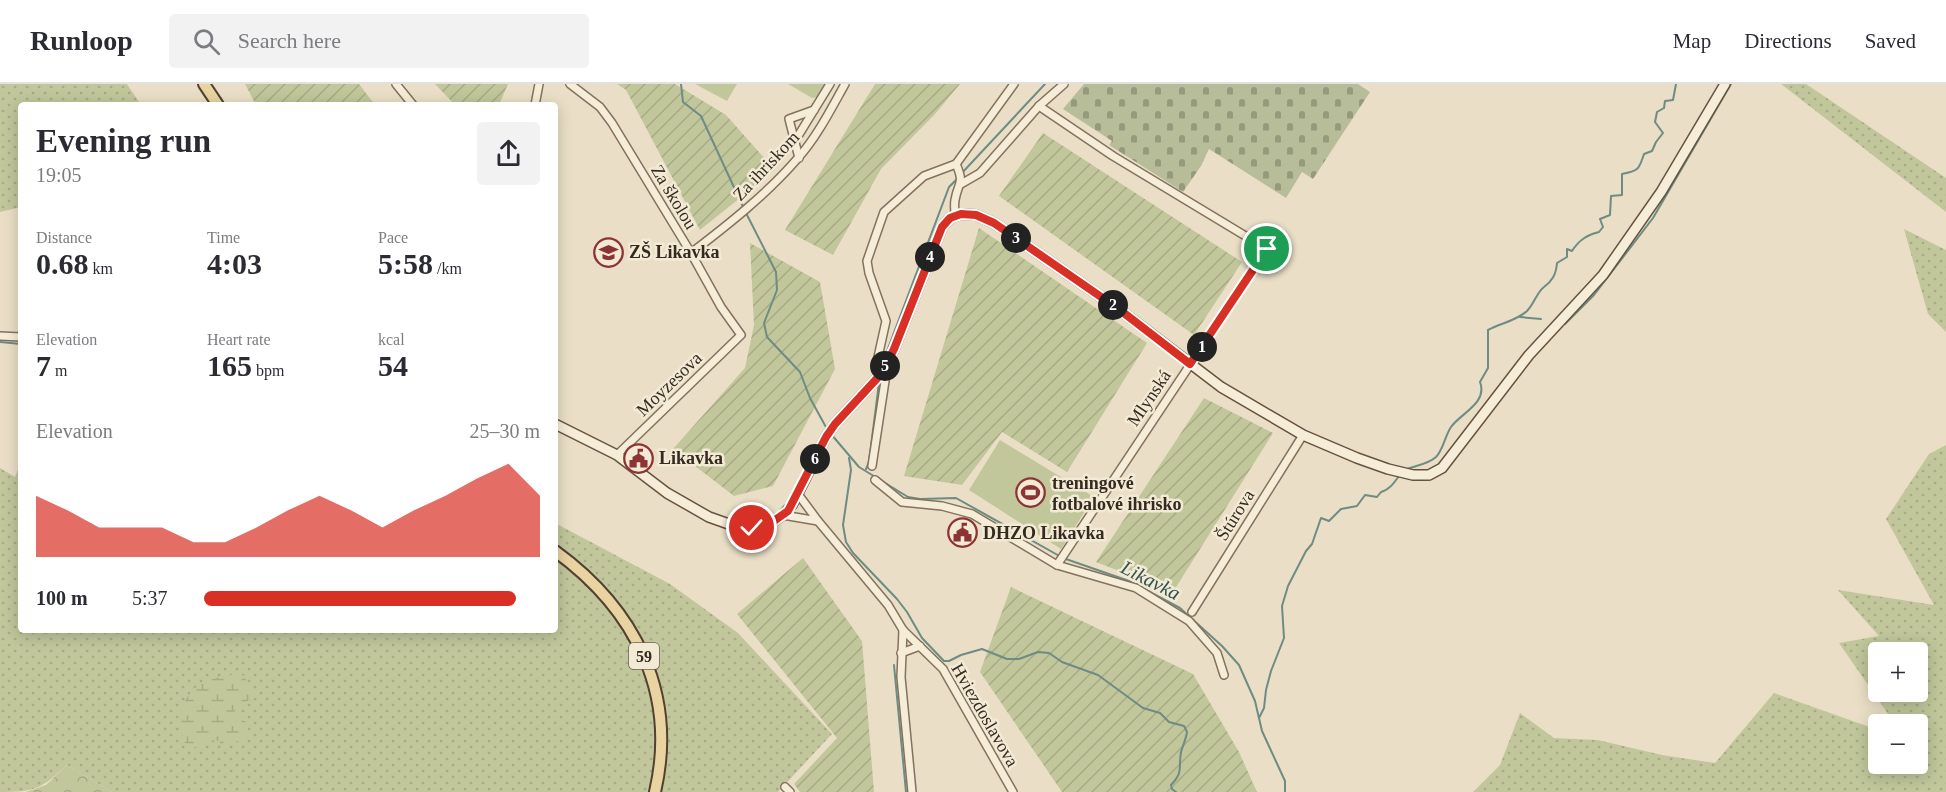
<!DOCTYPE html>
<meta charset="utf-8">
<style>
:root{--surface:#fff;--page:#f2f2f3;--text:#2b2b33;--muted:#7c7c81;--line:#e1e1e2;--accent:#d93025}
body{margin:0;font-family:Georgia,serif;background:var(--page);color:var(--text);height:100vh;display:flex;flex-direction:column;font-size:22px;white-space:nowrap}
*{box-sizing:border-box;margin:0}
p{font-size:20px;color:var(--muted)}
.icon{flex:none;width:33px;height:33px;fill:none;stroke:currentColor;stroke-width:2;stroke-linecap:round;stroke-linejoin:round}
.map{position:relative;flex:1;overflow:hidden}
.drawer{position:absolute;left:18px;top:18px;width:540px;height:531px;display:flex;flex-direction:column;background:var(--surface);border-radius:6px;box-shadow:0 3px 15px #0003}
.drawer>*{flex:none}
.controls{position:absolute;left:1868px;top:558px;display:grid;gap:12px}
.controls a{display:grid;place-items:center;width:60px;height:60px;border-radius:6px;background:var(--surface);box-shadow:0 3px 15px #0003;font-size:30px}
.pin{position:absolute;display:grid;place-items:center;width:51px;height:51px;color:#fff;margin:-26px;border:3px solid #fff;border-radius:50%;box-shadow:0 2px 6px #0007}
.km{position:absolute;width:30px;height:30px;margin:-15px;border-radius:50%;background:#222;color:#fff;font-size:16px;line-height:30px;text-align:center}
.round{display:grid;place-items:center;flex:none;width:63px;height:63px;border-radius:6px;background:var(--page)}
.headline{display:flex;align-items:center;justify-content:space-between;height:102px;padding:0 18px}
h1{font-size:33px;font-weight:600;line-height:45px}
.metrics{display:grid;grid-template-columns:repeat(3,1fr);gap:9px;height:102px;padding:6px 18px}
.metrics div{display:grid;align-content:center}
.metrics b{font-size:30px;font-weight:600}
.metrics small{font-size:16px;font-weight:400}
.metrics p{font-size:16px}
.chart{height:168px;padding:12px 18px}
.chart p{display:flex;justify-content:space-between}
.chart svg{width:100%;height:108px;margin-top:6px;fill:var(--accent);opacity:.7}
ul{padding:0 18px;list-style:none;font-size:20px}
li{display:grid;grid-template-columns:96px 72px 1fr;align-items:center;height:45px}
li i{height:15px;border-radius:8px;background:var(--accent)}
header{display:flex;align-items:center;gap:36px;box-sizing:border-box;height:84px;padding:0 30px;background:var(--surface);border-bottom:2px solid var(--line)}
header strong{font-size:28px}
nav{display:flex;gap:33px;margin-inline-start:auto;font-size:21px}
.search{width:420px;height:54px;background:var(--page);display:flex;align-items:center;gap:15px;box-sizing:border-box;padding:0 21px;border-radius:6px;color:var(--muted);font-size:22px}
.map>svg:first-child{display:block}
.grass{fill:url(#grass-dots);fill-rule:evenodd}
.forest{fill:url(#forest-crowns)}
.wetland{fill:url(#wetland-marsh)}
.cemetery{fill:url(#cemetery-stones)}
.garden{fill:url(#garden-furrows)}
.pitch{fill:#c1c79b}
.lines{fill:none;stroke-linecap:round;stroke-linejoin:round}
.stream{stroke:#6e8b84;stroke-width:2}
.street-casing{stroke:#83725d;stroke-width:10}
.secondary-casing{stroke:#655340;stroke-width:12}
.primary-casing{stroke:#524031;stroke-width:14}
.street{stroke:#f5edd8;stroke-width:7}
.secondary{stroke:#f5edd8;stroke-width:9}
.primary{stroke:#e9d3a1;stroke-width:10}
.route-casing{stroke:#fff;stroke-width:12}
.route{stroke:#d93025;stroke-width:8}
.labels{text-anchor:middle;dominant-baseline:central;stroke-width:5;stroke-linejoin:round;paint-order:stroke}
.shield{fill:#f2ead5;stroke:#6e6456;stroke-width:1.5}
.shield-label{font-size:16px;font-weight:bold;fill:#352a20}
.street-label{font-size:18px;fill:#352a20;stroke:#f2ead5}
.poi-label{font-size:18px;font-weight:bold;fill:#352a20;stroke:#f2ead5;text-anchor:start}
.water-label{font-size:20px;font-style:italic;fill:#305351;stroke:#f2ead5}
</style>
<header>
<strong>Runloop</strong>
<div class="search"><svg class="icon" aria-label="search" viewBox="0 0 24 24"><circle cx="10" cy="10" r="6"/><path d="M15 15l6 6"/></svg>Search here</div>
<nav><a>Map</a><a>Directions</a><a>Saved</a></nav>
</header>
<div class="map">
<svg width="1946" height="708" viewBox="0 0 1946 708">
<defs>
<pattern id="grass-dots" width="8" height="8" patternUnits="userSpaceOnUse" patternTransform="scale(1.5)"><rect width="8" height="8" fill="#c1c79b"/><path d="M2 2h.1M6 6h.1" fill="none" stroke="#a6ab85" stroke-width="1.8" stroke-linecap="round"/></pattern>
<pattern id="forest-crowns" width="20" height="18" patternUnits="userSpaceOnUse" patternTransform="scale(1.5)"><rect width="20" height="18" fill="#c1c79b"/><path d="M2 6a3 3 0 1 1 6 0M12 15a3 3 0 1 1 6 0" fill="none" stroke="#a6ab85"/></pattern>
<pattern id="wetland-marsh" width="20" height="14" patternUnits="userSpaceOnUse" patternTransform="scale(1.5)"><rect width="20" height="14" fill="#c1c79b"/><path d="M1 5h8M5 5V1M11 12h8M15 12V8" fill="none" stroke="#a6ab85"/></pattern>
<pattern id="cemetery-stones" width="16" height="16" patternUnits="userSpaceOnUse" patternTransform="scale(1.5)"><rect width="16" height="16" fill="#b8bd99"/><path d="M2 7V4a2 2 0 0 1 4 0v3zM10 15v-3a2 2 0 0 1 4 0v3z" fill="#969a7c"/></pattern>
<pattern id="garden-furrows" width="10" height="10" patternUnits="userSpaceOnUse" patternTransform="scale(1.5)"><rect width="10" height="10" fill="#c1c79b"/><path d="M-1 1l2-2M0 10L10 0M9 11l2-2" fill="none" stroke="#a6ab85"/></pattern>
</defs>
<rect width="100%" height="100%" fill="#eadfc6"/>
<g class="grass">
<polygon points="0,0 127,0 141,21 21,21 21,123 0,128"/>
<polygon points="1781,0 1806,0 1946,94 1946,128"/>
<polygon points="1904,145 1946,166 1946,248 1928,230"/>
<path d="M1946,361V708H1473L1500,681L1520,629L1554,654L1598,656L1662,671L1715,679L1774,609L1878,646V680H1917V640H1895L1839,559L1879,552L1838,506L1934,521L1886,435L1929,370ZM1878,568H1917V608H1878Z"/>
<path d="M21,378V546H555V439L670,500L738,549L832,650L778,708H112L67,681C41,705 35,708 0,708V384L15,393Z"/>
</g>
<polygon class="forest" points="67,681 112,708 26,708 46,701"/>
<path class="wetland" d="M227,591H243L258,613L247,617L234,628L247,639L245,645L247,655L230,659L224,666L219,657L208,656L194,664L187,662C181,653 181,645 181,635C182,606 203,596 227,591Z"/>
<polygon class="cemetery" points="1084,0 1358,0 1370,8 1313,95 1302,88 1286,114 1209,65 1201,82 1183,108 1109,61 1112,57 1063,25"/>
<g class="garden">
<polygon points="245,0 359,0 375,21 256,21"/>
<polygon points="435,0 508,0 499,21 455,21"/>
<polygon points="617,0 675,0 726,31 775,86 700,146 626,6"/>
<polygon points="875,0 960,0 935,30 881,85 833,171 785,146"/>
<polygon points="1043,49 1242,178 1194,251 999,112"/>
<polygon points="979,144 1147,259 1067,388 1002,348 962,401 904,392"/>
<polygon points="750,159 820,198 835,285 773,402 734,412 673,365 745,284 754,241"/>
<polygon points="1204,314 1273,349 1173,508 1096,478"/>
<polygon points="803,474 862,557 874,708 800,708 794,700 837,654 737,530"/>
<polygon points="1011,503 1193,590 1239,668 1257,708 1062,708 980,588"/>
</g>
<g class="pitch">
<polygon points="695,0 737,0 727,17"/>
<polygon points="788,0 830,0 818,13 812,14"/>
<polygon points="1000,356 1094,413 1061,465 969,406"/>
</g>
<g class="lines">
<g class="stream">
<polyline points="681,0 683,18 701,32 745,127 776,188 777,206 764,239 767,253 800,288 810,314 827,345"/>
<polyline points="961,90 1045,0"/>
<polyline points="1520,233 1541,235"/>
<polyline points="1565,240 1594,211 1653,134 1731,0"/>
<polyline points="0,258 21,260"/>
<polyline points="884,275 949,103 957,95"/>
<polyline points="831,350 859,383 908,413 920,415 956,414 1063,474 1129,497 1180,524 1222,562 1239,581 1255,617 1262,647 1285,697 1285,708"/>
<path d="M849,374L851,386L843,441L846,458L853,469L897,515L907,528L922,554L944,577H949L961,571L982,565L1007,575H1019L1038,568L1049,569L1062,578L1098,591L1143,624L1160,629L1169,638L1184,642L1187,648C1186,655 1183,661 1181,668C1178,685 1184,687 1171,701L1172,705L1176,708"/>
<polyline points="866,385 869,378 879,299"/>
<path d="M1405,386C1415,381 1427,381 1436,373C1443,366 1445,352 1451,343C1461,329 1488,319 1480,298L1488,284V246C1501,239 1516,237 1527,227C1534,220 1537,208 1544,203C1552,197 1556,191 1557,179L1567,173V165L1572,167C1579,156 1587,151 1599,148L1603,143L1600,135L1610,131L1611,112L1622,111V90C1639,87 1639,85 1644,70L1652,67L1656,58L1663,49L1655,38L1657,28L1664,24L1665,17L1673,16L1676,0"/>
<polyline points="894,581 906,708"/>
<path d="M1259,634L1264,624L1266,606L1271,587L1284,554L1282,522L1288,502L1306,467L1312,460L1321,434L1329,437L1341,425L1357,422L1365,411L1377,413L1381,408C1389,406 1394,399 1399,392"/>
</g>
<defs>
<g id="street">
<polyline points="396,0 413,21"/>
<polyline points="570,0 600,23 612,39 691,169 721,223 741,251 617,371"/>
<polyline points="535,21 539,0"/>
<polyline points="1039,22 1064,0"/>
<polyline points="795,57 830,0"/>
<polyline points="799,74 789,35 814,26"/>
<polyline points="961,100 980,89 1039,22 1113,72 1267,165 1057,481 1136,504 1189,537 1217,569 1224,591"/>
<path d="M955,132C955,127 954,121 955,116C958,98 965,100 956,80L1014,0"/>
<path d="M691,169C729,140 767,110 798,74C817,53 831,25 845,0"/>
<polyline points="0,252 21,253"/>
<polyline points="872,382 885,297 882,289 876,282 886,237 869,189 867,177 884,128 924,92 956,80"/>
<polyline points="875,396 902,418 942,422 972,430 1057,481"/>
<polyline points="798,410 818,437"/>
<polyline points="783,431 818,437 888,521 903,546 943,585 1013,708"/>
<polyline points="1192,528 1303,351"/>
<polyline points="903,546 901,593 912,708"/>
<polyline points="901,569 920,562"/>
<polyline points="785,703 790,708"/>
</g>
<polyline id="secondary" points="555,340 617,371 667,409 709,433 740,444 751,443 771,439 783,431 792,421 826,353 835,340 882,289 894,265 942,143 950,134 961,130 976,131 994,139 1120,226 1221,303 1303,351 1357,374 1388,385 1413,391 1429,391 1442,384 1529,271 1603,191 1661,108 1725,0"/>
<g id="primary">
<polyline points="204,0 218,21"/>
<path d="M555,467C635,525 678,609 655,708"/>
</g>
</defs>
<use href="#street" class="street-casing"/>
<use href="#secondary" class="secondary-casing"/>
<use href="#primary" class="primary-casing"/>
<use href="#street" class="street"/>
<use href="#secondary" class="secondary"/>
<use href="#primary" class="primary"/>
</g>
<g class="lines">
<defs>
<polyline id="route" points="752,444 771,439 788,427 826,353 835,340 882,289 894,265 942,143 950,134 961,130 976,131 994,139 1120,226 1190,280 1267,165"/>
</defs>
<use href="#route" class="route-casing"/>
<use href="#route" class="route"/>
</g>
<defs>
<symbol id="school-ring" viewBox="-11 -11 22 22"><circle r="9.5" fill="#f2ead5" stroke="#8c3333" stroke-width="1.5"/><path d="M0-5L7-2L0 1L-7-2ZM-4 1L0 2.5L4 1V4Q0 6-4 4Z" fill="#8c3333"/></symbol>
<symbol id="civic-ring" viewBox="-11 -11 22 22"><circle r="9.5" fill="#f2ead5" stroke="#8c3333" stroke-width="1.5"/><path d="M-.6-6.5H3V-4.5H.6V-3L4-1V1h2V6H-6V1h2V-1L-.6-3ZM-1.2 2.5V6h2.4V2.5Z" fill="#8c3333"/></symbol>
<symbol id="stadium-ring" viewBox="-11 -11 22 22"><circle r="9.5" fill="#f2ead5" stroke="#8c3333" stroke-width="1.5"/><path d="M0-5a6.5 5 0 1 0 0 10a6.5 5 0 1 0 0-10ZM-3.5-1.8h7v3.6h-7Z" fill="#8c3333"/></symbol>
</defs>
<g fill-rule="evenodd">
<use href="#school-ring" x="592" y="152" width="33" height="33"/>
<use href="#civic-ring" x="622" y="358" width="33" height="33"/>
<use href="#stadium-ring" x="1014" y="392" width="33" height="33"/>
<use href="#civic-ring" x="946" y="432" width="33" height="33"/>
</g>
<g class="labels">
<rect class="shield" x="629" y="559" width="30" height="26" rx="4.5"/>
<g class="shield-label">
<text x="644" y="572">59</text>
</g>
<g class="street-label">
<text transform="translate(766 82) rotate(-47)">Za ihriskom</text>
<text transform="translate(674 113) rotate(59)">Za školou</text>
<text transform="translate(669 300) rotate(-44)">Moyzesova</text>
<text transform="translate(1149 314) rotate(-56)">Mlynská</text>
<text transform="translate(1235 431) rotate(-58)">Štúrova</text>
<text transform="translate(985 631) rotate(60)">Hviezdoslavova</text>
</g>
<g class="poi-label">
<text x="629" y="168">ZŠ Likavka</text>
<text x="659" y="374">Likavka</text>
<text x="1052" y="399">treningové<tspan x="1052" dy="21">fotbalové ihrisko</tspan></text>
<text x="983" y="449">DHZO Likavka</text>
</g>
<g class="water-label">
<text transform="translate(1151 496) rotate(27)">Likavka</text>
</g>
</g>
</svg>
<div class="controls">
<a>+</a>
<a>−</a>
</div>
<div class="pin" style="left:1267px;top:165px;background:#1e9e55"><svg class="icon" aria-label="arrive" viewBox="0 0 24 24"><path d="M6 21V4h12l-3 4 3 4H6"/></svg></div>
<div class="pin" style="left:752px;top:444px;background:#d93025"><svg class="icon" aria-label="check" viewBox="0 0 24 24"><path d="M5 12l5 5 9-10"/></svg></div>
<b class="km" style="left:1202px;top:263px">1</b>
<b class="km" style="left:1113px;top:221px">2</b>
<b class="km" style="left:1016px;top:154px">3</b>
<b class="km" style="left:930px;top:173px">4</b>
<b class="km" style="left:885px;top:282px">5</b>
<b class="km" style="left:815px;top:375px">6</b>
<section class="drawer">
<div class="headline"><div><h1>Evening run</h1><p>19:05</p></div><a class="round"><svg class="icon" aria-label="share" viewBox="0 0 24 24"><path d="M12 15V3M7 8l5-5 5 5M5 13v7h14v-7"/></svg></a></div>
<div class="metrics">
<div><p>Distance</p><b>0.68<small> km</small></b></div>
<div><p>Time</p><b>4:03</b></div>
<div><p>Pace</p><b>5:58<small> /km</small></b></div>
</div>
<div class="metrics">
<div><p>Elevation</p><b>7<small> m</small></b></div>
<div><p>Heart rate</p><b>165<small> bpm</small></b></div>
<div><p>kcal</p><b>54</b></div>
</div>
<div class="chart"><p><span>Elevation</span>25–30 m</p>
<svg viewBox="0 0 160 44" preserveAspectRatio="none"><path d="M0 44V19L10 25L20 32L30 32L40 32L50 38L60 38L70 32L80 25L90 19L100 25L110 32L120 25L130 19L140 12L150 6L160 19V44z"/></svg>
</div>
<ul>
<li><b>100 m</b>5:37<i style="width:93%"></i></li>
</ul>
</section>
</div>
